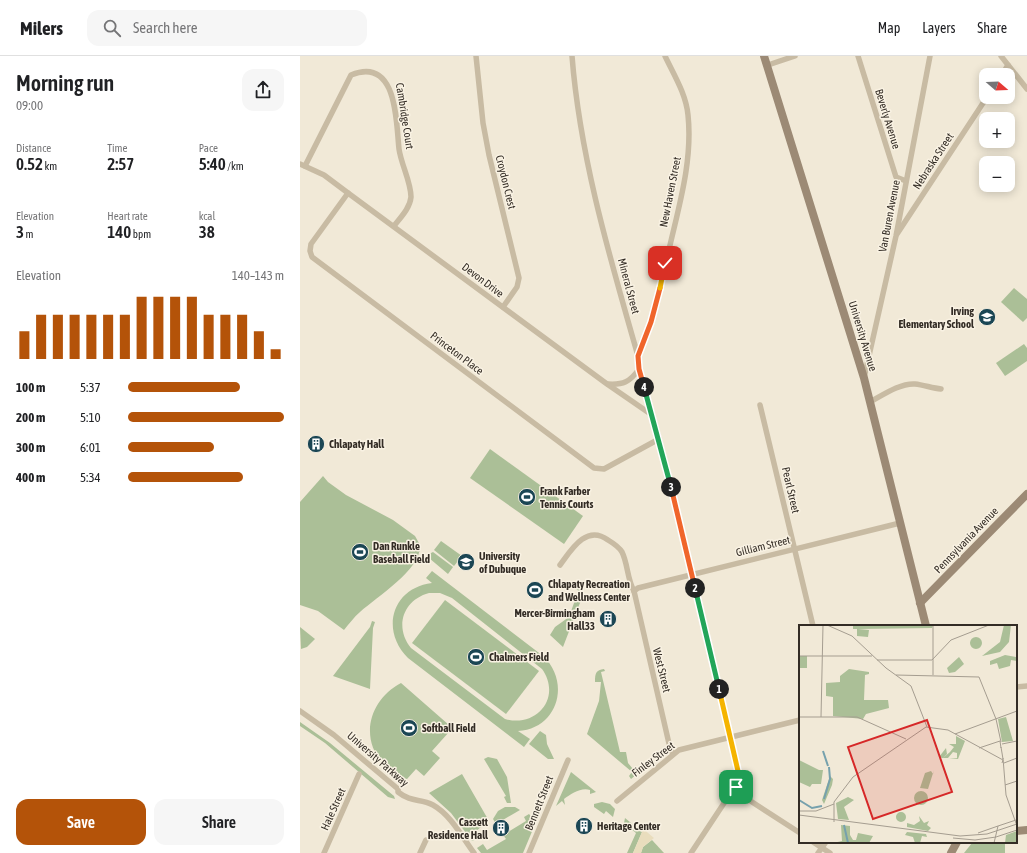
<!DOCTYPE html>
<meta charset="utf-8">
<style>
:root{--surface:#fff;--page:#f6f6f6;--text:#202124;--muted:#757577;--line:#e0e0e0;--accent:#b45309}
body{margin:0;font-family:"Asap Condensed",sans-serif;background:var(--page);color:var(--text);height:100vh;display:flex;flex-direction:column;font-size:15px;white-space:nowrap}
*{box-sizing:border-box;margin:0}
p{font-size:13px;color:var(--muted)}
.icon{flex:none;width:22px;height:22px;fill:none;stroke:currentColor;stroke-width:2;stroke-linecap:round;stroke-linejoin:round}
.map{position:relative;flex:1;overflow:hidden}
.details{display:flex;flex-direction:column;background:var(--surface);width:300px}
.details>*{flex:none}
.needle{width:26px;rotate:109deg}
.buttons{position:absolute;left:679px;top:12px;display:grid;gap:8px}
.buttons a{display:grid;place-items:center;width:36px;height:36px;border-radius:8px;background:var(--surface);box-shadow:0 2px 10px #0003;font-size:20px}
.pin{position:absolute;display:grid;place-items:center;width:34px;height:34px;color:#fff;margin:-17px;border-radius:8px;box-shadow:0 2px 6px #0006}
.km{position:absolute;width:20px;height:20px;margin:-10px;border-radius:50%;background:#222;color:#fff;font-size:11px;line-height:20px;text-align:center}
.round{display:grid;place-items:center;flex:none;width:42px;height:42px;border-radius:12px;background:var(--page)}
.summary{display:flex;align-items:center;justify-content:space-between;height:68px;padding:0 16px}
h1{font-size:22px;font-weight:600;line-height:30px}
.metrics{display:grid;grid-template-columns:repeat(3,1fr);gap:6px;height:68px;padding:4px 16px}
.metrics div{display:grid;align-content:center}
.metrics b{font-size:17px;font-weight:600}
.metrics small{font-size:11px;font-weight:400}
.metrics p{font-size:11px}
.chart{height:112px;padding:8px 16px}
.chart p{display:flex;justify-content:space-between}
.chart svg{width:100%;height:72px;margin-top:4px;stroke:var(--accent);stroke-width:6}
.cta{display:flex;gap:8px;margin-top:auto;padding:8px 16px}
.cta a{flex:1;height:46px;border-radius:12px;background:var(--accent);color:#fff;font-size:16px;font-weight:600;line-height:46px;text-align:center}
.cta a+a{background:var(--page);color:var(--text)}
ul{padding:0 16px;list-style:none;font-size:13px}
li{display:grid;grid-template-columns:64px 48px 1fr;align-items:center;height:30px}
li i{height:10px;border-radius:5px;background:var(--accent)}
header{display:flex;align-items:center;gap:24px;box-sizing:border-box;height:56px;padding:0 20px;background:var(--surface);border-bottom:1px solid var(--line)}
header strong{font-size:19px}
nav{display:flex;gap:22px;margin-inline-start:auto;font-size:14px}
.search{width:280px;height:36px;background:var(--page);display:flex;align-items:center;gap:10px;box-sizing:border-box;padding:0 14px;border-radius:12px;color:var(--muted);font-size:15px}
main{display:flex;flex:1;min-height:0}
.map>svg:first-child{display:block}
.green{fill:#abbf97;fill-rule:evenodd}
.plaza{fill:#e9ddbd}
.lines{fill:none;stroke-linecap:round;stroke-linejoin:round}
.minor{stroke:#c8bba3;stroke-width:5.5}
.secondary{stroke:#9c8a75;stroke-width:8}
.split-1-casing{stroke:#fff;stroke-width:8}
.split-2-casing{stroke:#fff;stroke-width:8}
.split-3-casing{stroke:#fff;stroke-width:8}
.split-4-casing{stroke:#fff;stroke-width:8}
.split-5-casing{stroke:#fff;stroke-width:8}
.split-6-casing{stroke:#fff;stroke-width:8}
.split-1{stroke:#f5b400;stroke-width:5}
.split-2{stroke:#22a559;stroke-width:5}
.split-3{stroke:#f0652b;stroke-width:5}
.split-4{stroke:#22a559;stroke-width:5}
.split-5{stroke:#f0652b;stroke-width:5}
.split-6{stroke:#f5b400;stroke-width:5}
.labels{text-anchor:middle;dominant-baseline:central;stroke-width:3;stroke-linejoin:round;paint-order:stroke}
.street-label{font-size:11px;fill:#332c25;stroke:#f9f2e3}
.poi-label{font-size:11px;font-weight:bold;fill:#332c25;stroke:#f9f2e3;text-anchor:start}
.inset-river{fill:none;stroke:#76a1ad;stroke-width:2}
.inset-road{fill:none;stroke:#a59d90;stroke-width:1}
.view{fill:#d62828;fill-opacity:0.15;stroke:#d62828;stroke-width:2}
.inset-edge{fill:none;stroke:#332c25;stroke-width:2}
</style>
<header>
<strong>Milers</strong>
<div class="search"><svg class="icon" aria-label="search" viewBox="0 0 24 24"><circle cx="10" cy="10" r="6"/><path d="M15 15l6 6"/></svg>Search here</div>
<nav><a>Map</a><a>Layers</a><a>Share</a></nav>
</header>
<main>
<section class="details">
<div class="summary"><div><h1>Morning run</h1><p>09:00</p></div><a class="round"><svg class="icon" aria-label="share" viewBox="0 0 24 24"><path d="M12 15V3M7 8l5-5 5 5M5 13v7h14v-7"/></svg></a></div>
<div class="metrics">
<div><p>Distance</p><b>0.52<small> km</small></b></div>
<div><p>Time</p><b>2:57</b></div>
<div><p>Pace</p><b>5:40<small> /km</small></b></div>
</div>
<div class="metrics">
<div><p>Elevation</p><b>3<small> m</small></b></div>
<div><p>Heart rate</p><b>140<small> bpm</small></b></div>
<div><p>kcal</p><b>38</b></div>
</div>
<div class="chart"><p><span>Elevation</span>140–143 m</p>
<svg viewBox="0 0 160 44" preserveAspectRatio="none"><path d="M5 44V27M15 44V17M25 44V17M35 44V17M45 44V17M55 44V17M65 44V17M75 44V6M85 44V6M95 44V6M105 44V6M115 44V17M125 44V17M135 44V17M145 44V27M155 44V38"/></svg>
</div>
<ul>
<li><b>100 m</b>5:37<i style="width:72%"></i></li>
<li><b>200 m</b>5:10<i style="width:100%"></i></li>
<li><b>300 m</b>6:01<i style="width:55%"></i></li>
<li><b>400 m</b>5:34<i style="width:74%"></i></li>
</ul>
<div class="cta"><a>Save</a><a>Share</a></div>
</section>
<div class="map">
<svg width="727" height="797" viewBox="0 0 727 797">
<rect width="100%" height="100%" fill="#f1e9d7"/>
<g class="green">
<polygon points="714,232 727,243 727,262 723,266 701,246"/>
<polygon points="724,288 727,292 727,305 705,320 696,307"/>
<polygon points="190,393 283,460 264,488 170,422"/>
<path d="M23,420L28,426L46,439L93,464L115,480L120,489C122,513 77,541 60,556C54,561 49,568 44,574L18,555L0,549V446Z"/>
<polygon points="141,485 162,500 154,510 134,494"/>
<polygon points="133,496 153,511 148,518 129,502 129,498"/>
<path d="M132,515L243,600C271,626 258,673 218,675L230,683L224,691L108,602C80,574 92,532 132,527L126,522ZM129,537H140L152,542L242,613C262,641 237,672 205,663L111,592C94,571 103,544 129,537Z"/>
<polygon points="275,529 282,535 283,539 263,591 250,579 255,571 269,561 274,547 281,537 274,531"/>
<polygon points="145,544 239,615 206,658 112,587"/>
<polygon points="72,565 75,566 73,572 70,633 33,620 70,571"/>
<polygon points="0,571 15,583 7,591 1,593"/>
<path d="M304,613L305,615L301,616L320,696H326L328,707L337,718L331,723L329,720L332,716L287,678L299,645L301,626H295C295,617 296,614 304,613Z"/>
<path d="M101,627L149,669V676L132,695L140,702L124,720L116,713L107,723C97,721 88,715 82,707C59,679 71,643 101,627Z"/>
<polygon points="0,666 30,687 94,740 95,743 88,741 25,687 0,670"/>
<polygon points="240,675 246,679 247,688 254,703 248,703 229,688"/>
<polygon points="188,701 197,703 207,721 211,747 207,747 204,741 206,740 184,703"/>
<path d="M271,716L296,736L290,738V734C281,731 271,738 264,743L265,749L262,745L256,750Z"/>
<polygon points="162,718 189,765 176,775 179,782 172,785 151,757 129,737"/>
<polygon points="302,746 310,748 315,753 313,761 306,755 304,758 294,751 294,748"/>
<polygon points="205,751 215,751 220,754 196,768 193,763 198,755"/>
<polygon points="229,758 236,766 223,797 181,797 177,792 183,788 187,794 206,783 203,779 226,765 224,761"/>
<polygon points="325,762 342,776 333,797 327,797 336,777 324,767"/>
<polygon points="352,784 364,797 341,797 343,791"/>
<polygon points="705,786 705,797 664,797 672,787"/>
</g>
<polygon class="plaza" points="341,771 354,782 343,791 341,797 333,797 342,776"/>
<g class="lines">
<g class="minor">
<polyline points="176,0 183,67 189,99 219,222 217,231 203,251"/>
<path d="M272,0C280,102 310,202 338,300L339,313L359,383L441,728L432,735L391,797"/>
<polyline points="558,0 596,121 606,125"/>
<polyline points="701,0 727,33"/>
<polyline points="468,9 495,0"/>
<polyline points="702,19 708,9"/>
<polyline points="0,108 24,119 48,137 307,328 352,359"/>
<path d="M5,110L51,19C98,0 96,67 99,93C101,108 111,126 111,141C110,152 101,161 94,170"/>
<polyline points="48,137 11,188 10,195 12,201 294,412 304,413 359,383"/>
<polyline points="597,178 687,41"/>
<path d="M338,300C353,268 359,233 368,198C378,153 393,106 388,59C386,38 374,19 365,0"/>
<polyline points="564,322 596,180 630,0"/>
<path d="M308,328C323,329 330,326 339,313"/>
<path d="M570,346C583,339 600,327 615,328C624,329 632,332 641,333"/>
<polyline points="460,349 513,570"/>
<path d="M260,509C271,494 286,468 308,484C313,487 319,491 322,496C328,508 327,523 334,535"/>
<polyline points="334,535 338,532 600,467"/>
<polyline points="334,535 370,692 373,698"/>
<polyline points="716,631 727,630"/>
<path d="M0,655L34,679L98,733V736C112,747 120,742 133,749C151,759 162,781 174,797"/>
<polyline points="441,728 449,744 500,777"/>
<polyline points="317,745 379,694 500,664"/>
<polyline points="513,786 530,797"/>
<polyline points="24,797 59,718"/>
<polyline points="120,797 126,784"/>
<polyline points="229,797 268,704"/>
<polyline points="518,797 526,786"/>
</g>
<g class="secondary">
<polyline points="464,0 564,322 626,570"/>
<polyline points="620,547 727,438"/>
<polyline points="716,775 727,774"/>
<polyline points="651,797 657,786"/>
</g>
</g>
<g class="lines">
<defs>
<polyline id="split-1" points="419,633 441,728 436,731"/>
<polyline id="split-2" points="395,532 419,633"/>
<polyline id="split-3" points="371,431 395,532"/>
<polyline id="split-4" points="344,331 371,431"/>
<polyline id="split-5" points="344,331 339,313 338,300 351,266 360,232"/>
<polyline id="split-6" points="360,232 365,207"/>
</defs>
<use href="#split-1" class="split-1-casing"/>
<use href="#split-2" class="split-2-casing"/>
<use href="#split-3" class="split-3-casing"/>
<use href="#split-4" class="split-4-casing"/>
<use href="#split-5" class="split-5-casing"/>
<use href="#split-6" class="split-6-casing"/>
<use href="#split-1" class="split-1"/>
<use href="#split-2" class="split-2"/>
<use href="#split-3" class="split-3"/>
<use href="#split-4" class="split-4"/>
<use href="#split-5" class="split-5"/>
<use href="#split-6" class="split-6"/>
</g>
<defs>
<symbol id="school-disc" viewBox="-11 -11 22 22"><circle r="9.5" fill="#1b4654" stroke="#f9f2e3"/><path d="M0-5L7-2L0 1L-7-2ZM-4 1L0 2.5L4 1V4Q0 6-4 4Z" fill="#fff"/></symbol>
<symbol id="building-disc" viewBox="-11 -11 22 22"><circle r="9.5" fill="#1b4654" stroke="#f9f2e3"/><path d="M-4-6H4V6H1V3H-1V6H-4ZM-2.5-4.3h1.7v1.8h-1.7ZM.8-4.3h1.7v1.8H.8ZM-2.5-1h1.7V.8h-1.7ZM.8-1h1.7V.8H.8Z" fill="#fff"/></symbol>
<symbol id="stadium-disc" viewBox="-11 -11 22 22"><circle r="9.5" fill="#1b4654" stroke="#f9f2e3"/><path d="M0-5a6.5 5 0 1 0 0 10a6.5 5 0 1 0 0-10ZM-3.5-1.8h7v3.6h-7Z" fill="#fff"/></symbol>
<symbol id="university-disc" viewBox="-11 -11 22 22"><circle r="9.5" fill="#1b4654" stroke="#f9f2e3"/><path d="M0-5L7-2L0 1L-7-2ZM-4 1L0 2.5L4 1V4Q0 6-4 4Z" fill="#fff"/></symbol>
</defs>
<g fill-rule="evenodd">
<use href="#school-disc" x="677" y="251" width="20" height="20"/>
<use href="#building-disc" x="6" y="378" width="20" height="20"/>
<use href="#stadium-disc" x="217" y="431" width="20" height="20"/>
<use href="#stadium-disc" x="50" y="486" width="20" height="20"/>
<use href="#university-disc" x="156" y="496" width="20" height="20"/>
<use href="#stadium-disc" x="225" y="524" width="20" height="20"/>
<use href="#building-disc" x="298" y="553" width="20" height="20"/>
<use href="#stadium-disc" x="166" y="591" width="20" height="20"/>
<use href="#stadium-disc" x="99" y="662" width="20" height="20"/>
<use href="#building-disc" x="274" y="760" width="20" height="20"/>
<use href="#building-disc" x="191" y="762" width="20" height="20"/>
</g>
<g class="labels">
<g class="street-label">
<text transform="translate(105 60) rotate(81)">Cambridge Court</text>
<text transform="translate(588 63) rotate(73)">Beverly Avenue</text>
<text transform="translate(633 105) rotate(-57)">Nebraska Street</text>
<text transform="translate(206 126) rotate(76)">Croydon Crest</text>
<text transform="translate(370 136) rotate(-79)">New Haven Street</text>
<text transform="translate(589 160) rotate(-79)">Van Buren Avenue</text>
<text transform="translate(183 224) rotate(37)">Devon Drive</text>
<text transform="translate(329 230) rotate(75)">Mineral Street</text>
<text transform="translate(563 280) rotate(73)">University Avenue</text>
<text transform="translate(157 297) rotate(37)">Princeton Place</text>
<text transform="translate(491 434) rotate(77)">Pearl Street</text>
<text transform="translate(666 484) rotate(-46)">Pennsylvania Avenue</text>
<text transform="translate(463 490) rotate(-14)">Gilliam Street</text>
<text transform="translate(362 614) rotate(76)">West Street</text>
<text transform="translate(78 703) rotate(41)">University Parkway</text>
<text transform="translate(353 703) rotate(-37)">Finley Street</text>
<text transform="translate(239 747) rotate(-68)">Bennett Street</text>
<text transform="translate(33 753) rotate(-66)">Hale Street</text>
</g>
<g class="poi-label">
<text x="674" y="255" text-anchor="end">Irving<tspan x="674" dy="13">Elementary School</tspan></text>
<text x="29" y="388">Chlapaty Hall</text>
<text x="240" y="435">Frank Farber<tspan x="240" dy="13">Tennis Courts</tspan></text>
<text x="73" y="490">Dan Runkle<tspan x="73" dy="13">Baseball Field</tspan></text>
<text x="179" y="500">University<tspan x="179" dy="13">of Dubuque</tspan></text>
<text x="248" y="528">Chlapaty Recreation<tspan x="248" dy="13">and Wellness Center</tspan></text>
<text x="295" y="557" text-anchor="end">Mercer-Birmingham<tspan x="295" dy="13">Hall33</tspan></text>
<text x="189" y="601">Chalmers Field</text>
<text x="122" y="672">Softball Field</text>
<text x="188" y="766" text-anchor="end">Cassett<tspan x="188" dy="13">Residence Hall</tspan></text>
<text x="297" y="770">Heritage Center</text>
</g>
</g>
<g transform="translate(499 569)">
<rect width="218" height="218" fill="#f1e9d7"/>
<path d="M54,0H134L133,3L59,4L70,5L69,12L58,11V4H54ZM205,0H212L210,17L201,27L183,31L201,17ZM171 18a6 6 0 1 1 12 0a6 6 0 1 1-12 0ZM206,30L217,32L218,36L212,35L211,41L200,44L198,38L191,40V36ZM1,31H8V43H1ZM160,32L165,39L156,47L150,48L148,43ZM50,44L70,47V49L66,50L65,75H89L90,83L67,89L64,94L34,91V72L27,71V58L41,57V51ZM207,92L214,116L203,117L199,94ZM157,111L166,116L159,134L150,133H158V128L154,127L149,133H143L140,132L147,123L148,129L144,133L151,127L155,122L150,119H157ZM0,135L20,145H24L22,159H13L11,162L0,157ZM135,145L129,164L121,163L126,148L132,146L134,149ZM31,151L34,154L33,160L25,179L23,175ZM115 173a7 7 0 1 1 14 0a7 7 0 1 1-14 0ZM49,172L55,175L45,182L50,195L39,194L37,178ZM97 192a5 5 0 1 1 10 0a5 5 0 1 1-10 0ZM120,191L125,198L130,196L128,200L132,203L129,206L108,202V198L115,200L121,196ZM42,200L51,201V210L54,215H57L59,208L74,211L70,218H34L43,216ZM218,206V218H206L207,210ZM108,207L127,209L128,212L123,211L121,218H116L114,212L106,210Z" fill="#abbf97"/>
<path class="inset-river" d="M24,126L29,141M25,174L31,154L30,142M0,175L13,183L23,181M45,200L49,218"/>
<path class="inset-road" d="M28,0L53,11L87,43L112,61L128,102M0,31H73M78,35H133L152,15L190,0M97,50L180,52L197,94M134,50V0M0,92H58L107,114M22,92L24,0M197,94L202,117M156,109L218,86M203,119L218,116M202,122L204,134M180,123L201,116L202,123M204,133L207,170L218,201M205,138L218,133M206,160L218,156M0,186H17L35,179M0,190L161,211L188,209L218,199M35,197V177L54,152L127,102L149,105L204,135L203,138M179,208L199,201M197,212L218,205M154,213L176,215L197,212M195,218L199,201L217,195"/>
<path class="view" d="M128,95L153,167L74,194L49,122Z"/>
<rect width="218" height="218" class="inset-edge"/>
</g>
</svg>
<div class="buttons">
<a><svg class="needle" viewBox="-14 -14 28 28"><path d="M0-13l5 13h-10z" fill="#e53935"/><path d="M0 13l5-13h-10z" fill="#757577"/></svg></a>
<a>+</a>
<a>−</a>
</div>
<div class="pin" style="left:436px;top:731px;background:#1e9e55"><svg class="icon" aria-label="arrive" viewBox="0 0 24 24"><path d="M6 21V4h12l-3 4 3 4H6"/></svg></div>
<div class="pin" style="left:365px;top:207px;background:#d93025"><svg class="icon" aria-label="check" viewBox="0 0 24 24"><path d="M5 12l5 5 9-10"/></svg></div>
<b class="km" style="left:419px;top:633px">1</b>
<b class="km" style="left:395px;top:532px">2</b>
<b class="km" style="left:371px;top:431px">3</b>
<b class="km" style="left:344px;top:331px">4</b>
</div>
</main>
